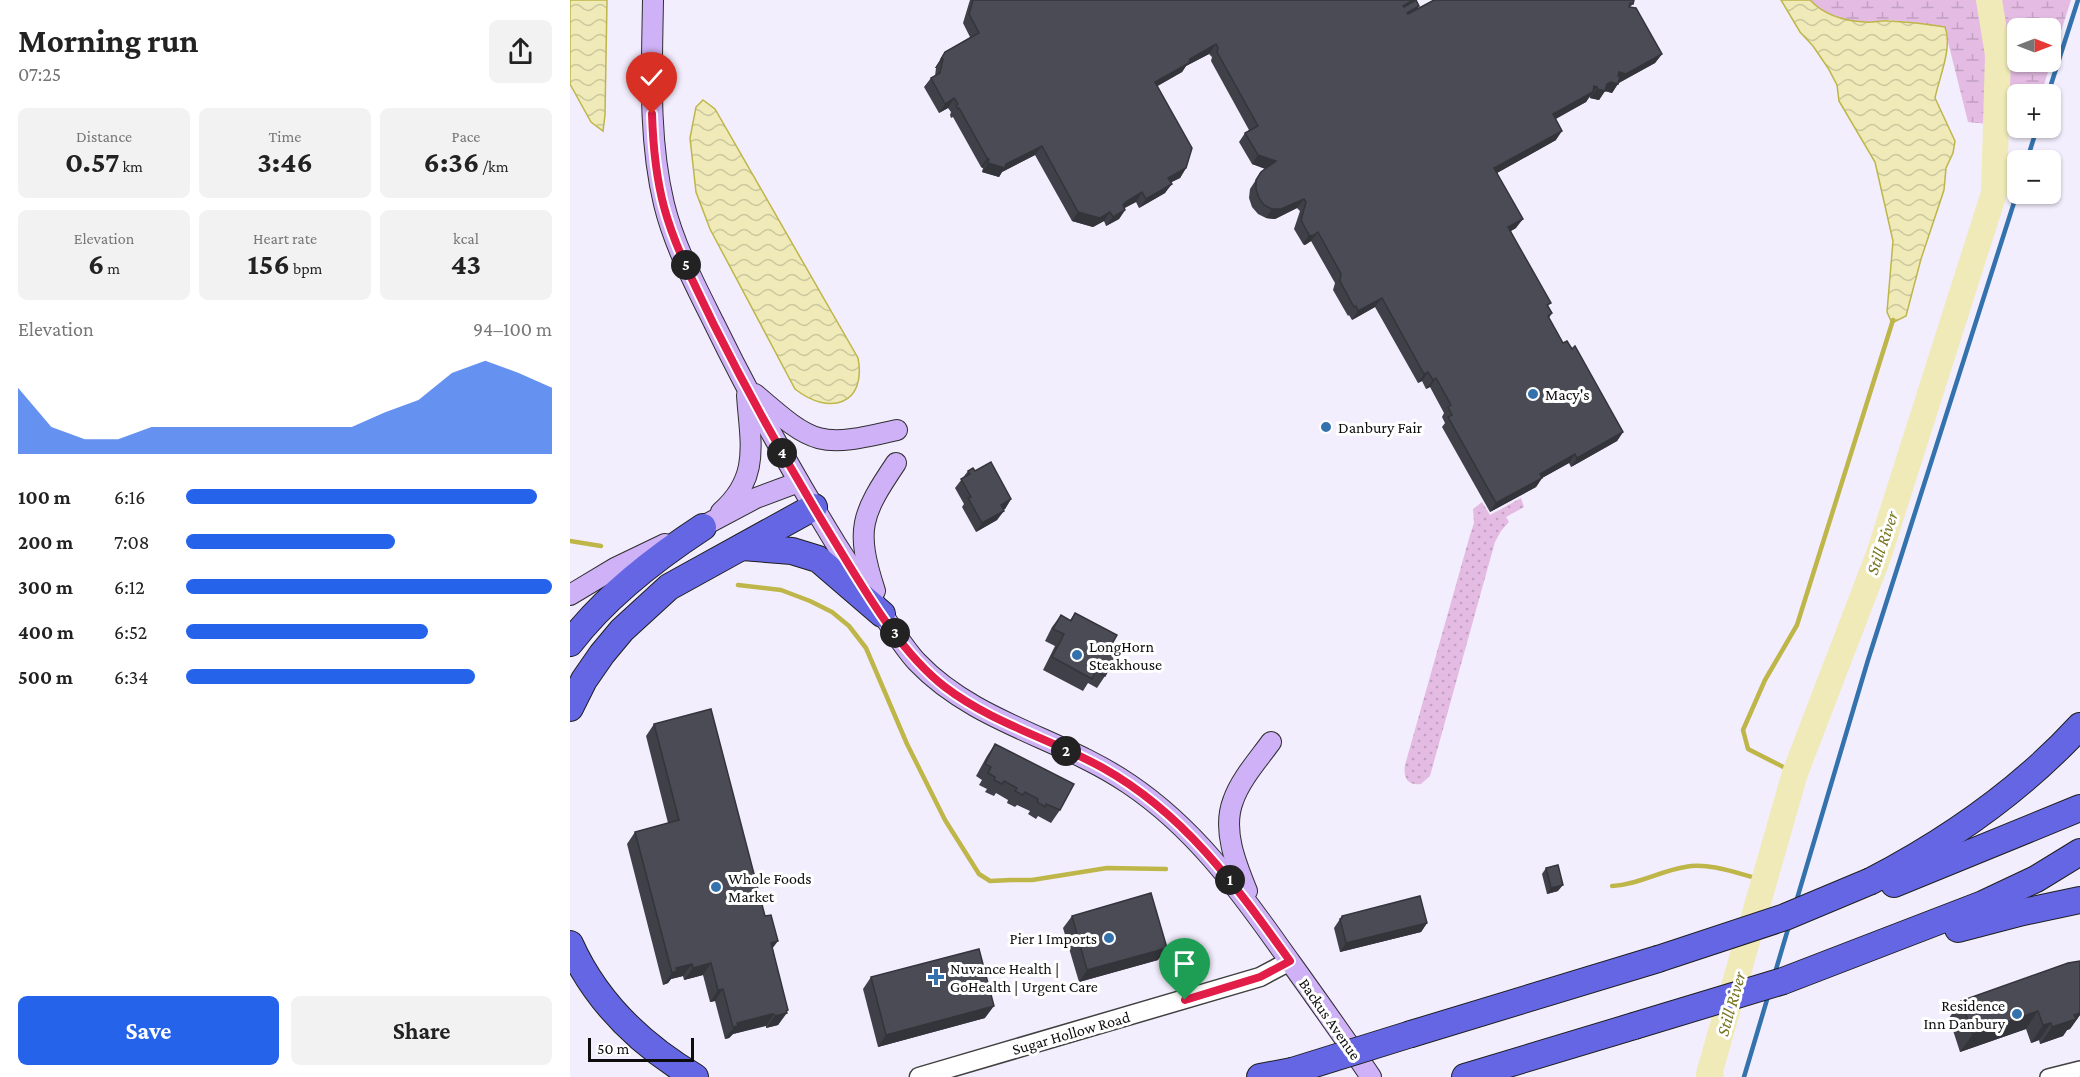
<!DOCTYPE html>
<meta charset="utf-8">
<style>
:root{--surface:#fff;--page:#f2f2f2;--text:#222;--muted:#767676;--accent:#2563eb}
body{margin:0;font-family:"Crimson Pro",serif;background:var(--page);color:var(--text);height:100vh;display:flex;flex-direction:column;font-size:22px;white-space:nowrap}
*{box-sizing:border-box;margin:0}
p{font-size:20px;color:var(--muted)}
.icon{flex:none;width:33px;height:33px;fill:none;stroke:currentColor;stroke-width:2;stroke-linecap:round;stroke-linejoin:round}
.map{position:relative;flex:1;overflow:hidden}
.details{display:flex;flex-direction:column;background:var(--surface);width:570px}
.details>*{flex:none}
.needle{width:39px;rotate:90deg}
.fabs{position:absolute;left:1437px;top:18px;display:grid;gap:12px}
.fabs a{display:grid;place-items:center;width:54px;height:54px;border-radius:9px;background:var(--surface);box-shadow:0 2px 4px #0004;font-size:30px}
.scale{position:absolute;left:18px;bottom:15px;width:106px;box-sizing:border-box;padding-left:6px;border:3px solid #0d0d0d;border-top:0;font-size:16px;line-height:21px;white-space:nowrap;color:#0d0d0d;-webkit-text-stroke:4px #fff;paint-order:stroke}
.pin{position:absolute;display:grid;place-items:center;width:51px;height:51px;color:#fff;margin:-62px -26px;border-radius:50% 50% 50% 0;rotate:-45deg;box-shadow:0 0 6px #0007}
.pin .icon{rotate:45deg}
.km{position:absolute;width:30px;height:30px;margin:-15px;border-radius:50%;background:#222;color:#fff;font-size:16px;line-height:30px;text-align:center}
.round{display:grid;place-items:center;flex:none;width:63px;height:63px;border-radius:9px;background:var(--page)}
.headline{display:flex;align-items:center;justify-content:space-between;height:102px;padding:0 18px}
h1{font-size:33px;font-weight:700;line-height:45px}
.metrics{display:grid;grid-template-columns:repeat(3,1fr);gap:9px;height:102px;padding:6px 18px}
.metrics div{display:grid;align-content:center;border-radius:9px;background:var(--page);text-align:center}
.metrics b{font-size:30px;font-weight:700}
.metrics small{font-size:16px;font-weight:400}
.metrics p{font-size:16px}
.chart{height:168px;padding:12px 18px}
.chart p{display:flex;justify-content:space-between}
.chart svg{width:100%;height:108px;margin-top:6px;fill:var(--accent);opacity:.7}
.button{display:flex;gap:12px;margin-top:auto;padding:12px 18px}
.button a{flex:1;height:69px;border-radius:9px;background:var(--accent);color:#fff;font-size:24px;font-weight:700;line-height:69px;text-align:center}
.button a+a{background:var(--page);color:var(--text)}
ul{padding:0 18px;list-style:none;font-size:20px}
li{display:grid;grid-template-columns:96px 72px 1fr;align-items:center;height:45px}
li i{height:15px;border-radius:8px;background:var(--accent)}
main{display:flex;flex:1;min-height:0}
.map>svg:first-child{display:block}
.wetland{fill:url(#wetland-marsh);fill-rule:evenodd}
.garden{fill:url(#garden-dots)}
.water{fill:url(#water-waves);stroke:#beb648;stroke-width:1.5}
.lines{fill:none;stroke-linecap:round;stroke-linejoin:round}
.stream{stroke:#beb648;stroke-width:4.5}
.river{stroke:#efeab8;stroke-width:26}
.minor-casing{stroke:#404040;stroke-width:18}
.tertiary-casing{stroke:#404040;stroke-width:21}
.secondary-casing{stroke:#2f2f2f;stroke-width:22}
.motorway-casing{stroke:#1e1e1e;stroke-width:28}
.minor{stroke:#fff;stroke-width:15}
.tertiary{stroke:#fff;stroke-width:18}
.secondary{stroke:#ceb1f6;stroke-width:20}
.motorway{stroke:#6566e4;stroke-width:26}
.rail{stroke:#3472ad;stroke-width:4.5}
.motorway-bridge-casing{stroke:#1e1e1e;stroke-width:28;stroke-linecap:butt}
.motorway-bridge{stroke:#6566e4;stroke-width:26}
.wall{fill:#404048}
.shaded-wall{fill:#34343b}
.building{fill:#4a4b54;stroke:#34343b;stroke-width:1.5}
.route-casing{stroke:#fff;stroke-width:12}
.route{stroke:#e11d48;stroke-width:8}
.poi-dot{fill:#3472ad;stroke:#fff;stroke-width:2}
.labels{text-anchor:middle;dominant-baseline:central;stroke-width:6;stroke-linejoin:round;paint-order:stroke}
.poi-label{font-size:16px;fill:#0d0d0d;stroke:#fff;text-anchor:start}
.street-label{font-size:16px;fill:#0d0d0d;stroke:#fff}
.water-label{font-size:18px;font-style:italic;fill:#777520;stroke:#fff}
</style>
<main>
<section class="details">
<div class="headline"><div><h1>Morning run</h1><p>07:25</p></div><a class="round"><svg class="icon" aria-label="share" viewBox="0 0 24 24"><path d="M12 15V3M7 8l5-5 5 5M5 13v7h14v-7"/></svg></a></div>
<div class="metrics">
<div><p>Distance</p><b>0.57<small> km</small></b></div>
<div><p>Time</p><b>3:46</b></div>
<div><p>Pace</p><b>6:36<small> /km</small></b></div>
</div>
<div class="metrics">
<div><p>Elevation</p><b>6<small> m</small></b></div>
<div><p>Heart rate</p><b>156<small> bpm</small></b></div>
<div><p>kcal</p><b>43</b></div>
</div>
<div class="chart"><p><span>Elevation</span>94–100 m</p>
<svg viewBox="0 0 160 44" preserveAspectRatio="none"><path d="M0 44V17L10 33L20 38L30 38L40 33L50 33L60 33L70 33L80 33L90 33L100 33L110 27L120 22L130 11L140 6L150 11L160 17V44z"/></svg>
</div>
<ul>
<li><b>100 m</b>6:16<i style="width:96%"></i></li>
<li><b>200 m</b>7:08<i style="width:57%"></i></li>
<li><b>300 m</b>6:12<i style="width:100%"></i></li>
<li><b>400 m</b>6:52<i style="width:66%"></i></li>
<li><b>500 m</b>6:34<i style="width:79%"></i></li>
</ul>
<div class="button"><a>Save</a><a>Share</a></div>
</section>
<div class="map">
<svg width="1510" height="1077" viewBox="0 0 1510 1077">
<defs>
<pattern id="wetland-marsh" width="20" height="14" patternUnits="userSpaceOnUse" patternTransform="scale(1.5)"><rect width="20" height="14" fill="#e4bce3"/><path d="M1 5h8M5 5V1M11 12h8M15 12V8" fill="none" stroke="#c2a0c2"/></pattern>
<pattern id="garden-dots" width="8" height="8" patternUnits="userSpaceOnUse" patternTransform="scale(1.5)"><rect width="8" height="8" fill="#e4bce3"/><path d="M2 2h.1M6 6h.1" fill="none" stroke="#c2a0c2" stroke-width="1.8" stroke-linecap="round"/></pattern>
<pattern id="water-waves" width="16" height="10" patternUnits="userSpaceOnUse" patternTransform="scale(1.5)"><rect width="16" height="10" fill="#efeab8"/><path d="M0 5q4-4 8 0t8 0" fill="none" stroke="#ccc89d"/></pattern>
</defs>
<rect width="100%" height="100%" fill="#f3eefd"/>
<path class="wetland" d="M1240,0H1501L1471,94H1448L1447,127L1398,122L1377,38V31C1359,24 1337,21 1317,20C1311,20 1305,22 1299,22C1278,23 1254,16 1240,0ZM1448,28H1480V62H1448Z"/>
<path class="garden" d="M951,498L954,507L936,517L939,522L931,531L925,542L860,776L851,784C837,786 833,777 835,765L900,535L904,523L903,509L912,502L920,515Z"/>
<g class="water">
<polygon points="0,0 37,0 35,115 33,131 21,122 0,84"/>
<path d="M1211,0H1240C1254,15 1275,21 1295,22C1303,23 1311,20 1319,21C1337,22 1357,24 1375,27C1383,47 1369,78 1365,98L1385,141L1383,153L1376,168L1374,190L1351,259L1336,316L1322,323L1317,312L1323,241L1305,162L1269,101L1267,85L1258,68L1243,46L1230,32Z"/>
<path d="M133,100L145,109L288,358C297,405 259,416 225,389L140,229L126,192L120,138L126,107Z"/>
</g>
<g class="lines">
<g class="stream">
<polyline points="0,541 31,546"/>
<polyline points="168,585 211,590 240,601 262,612 279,626 296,648 337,744 375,820 409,874 420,881 441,880 462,880 537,868 596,869"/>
<polyline points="1225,773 1178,749 1173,730 1195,680 1227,625 1323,320"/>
<path d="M1042,886C1067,885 1090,871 1115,867C1140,862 1169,874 1193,880"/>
</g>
<polyline class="river" points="1141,1077 1139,1074 1225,773 1308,557 1424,193 1428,55 1419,0"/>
<defs>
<polyline id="minor" points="1478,1077 1510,1069"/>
<polyline id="tertiary" points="349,1077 690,977 720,961"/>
<g id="secondary">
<path d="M83,0C82,68 78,137 94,204C104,245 125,285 144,323C181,399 222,472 266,544C282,569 298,594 315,618C325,633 335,649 347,662C405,723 492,738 559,784C623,827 667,887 711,949C741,991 772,1034 801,1077"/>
<path d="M185,394C245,446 249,448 327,430"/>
<path d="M151,512C191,477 180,442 177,395"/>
<polyline points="122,532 186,498 229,482"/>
<path d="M305,591C285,529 291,515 326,463"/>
<polyline points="0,595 45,568 95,544"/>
<path d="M677,891C666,864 652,830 663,801C670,780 688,760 701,742"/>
</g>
<g id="motorway">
<polyline points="172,547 222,551 248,559 312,614"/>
<path d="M0,643C36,596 84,559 133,527"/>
<polyline points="0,708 14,680 32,654 52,630 99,587 244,507"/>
<path d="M1301,881C1378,841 1451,790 1510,726"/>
<polyline points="1324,884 1510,808"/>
<polyline points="1388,929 1453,912 1510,900"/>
<path d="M0,944C26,1002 71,1045 125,1077"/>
<polyline points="1213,981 1413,904 1466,879 1510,852"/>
<polyline points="841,1034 1088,959"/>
<polyline points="690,1077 722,1071"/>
<polyline points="895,1077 1064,1026"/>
</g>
</defs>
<use href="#minor" class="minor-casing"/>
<use href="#tertiary" class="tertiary-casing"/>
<use href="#secondary" class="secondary-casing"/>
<use href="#motorway" class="motorway-casing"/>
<use href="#minor" class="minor"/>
<use href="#tertiary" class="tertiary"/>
<use href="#secondary" class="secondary"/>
<use href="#motorway" class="motorway"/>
<g class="rail">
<polyline points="1478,94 1508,0"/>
<polyline points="1457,160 1467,128"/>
<polyline points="1174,1077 1298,660 1448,190"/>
</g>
<defs>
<g id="motorway-bridge">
<polyline points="1088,959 1215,917 1301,881"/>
<polyline points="1064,1026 1213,981"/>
<polyline points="722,1071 841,1034"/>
</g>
</defs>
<use href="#motorway-bridge" class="motorway-bridge-casing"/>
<use href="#motorway-bridge" class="motorway-bridge"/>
</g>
<g class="wall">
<polygon points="400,0 845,0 843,2 847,9 1063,4 1060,7 1092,54 1085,63 1048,83 1042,93 1035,91 1029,100 1020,98 1020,95 1016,102 986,119 986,140 927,173 946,228 941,231 982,313 979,318 993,343 1053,432 1047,441 1001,467 999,463 972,478 966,487 920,512 872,427 875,423 872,417 874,413 860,387 856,389 852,381 848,383 805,307 782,320 779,315 778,316 763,290 765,283 741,241 735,245 733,244 724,229 730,211 727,208 705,219 696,218 688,214 682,207 679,198 680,189 691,172 695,169 682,164 669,142 675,133 679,130 641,61 642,57 639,54 616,66 612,72 587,86 616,168 610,178 601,182 595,193 569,208 566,202 554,208 555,210 549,219 536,226 534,221 523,227 502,221 465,155 432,172 429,177 412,172 413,168 411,167 383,117 381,118 380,115 381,112 378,108 369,113 354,87 361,78 365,76 366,68 365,68 375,52 400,37 393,23 399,3"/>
<polygon points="398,471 405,471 441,499 435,509 433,510 427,520 406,532 392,507 394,504 385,488"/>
<polygon points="505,613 538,651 535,676 527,688 518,683 513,691 473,670 485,646 475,641 482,627 491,615 500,620"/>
<polygon points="84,724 203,949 217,1013 208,1025 196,1028 196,1026 193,1026 163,1034 159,1038 155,1039 145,1001 140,1002 133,975 114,980 113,976 101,979 98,983 93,985 57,844 65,832 98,823 76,736"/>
<polygon points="425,744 490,810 481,823 468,816 466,819 458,814 460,811 447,805 445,807 437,803 438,800 426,793 424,796 415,792 417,789 409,785 412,780 406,776 417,756"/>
<polygon points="976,868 988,891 977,894 972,874"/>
<polygon points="502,916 588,960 509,982 493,928"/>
<polygon points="772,916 857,923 851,932 770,952 764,928"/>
<polygon points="1510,961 1510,1015 1500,1029 1497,1030 1493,1036 1470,1044 1469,1040 1461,1043 1456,1029 1390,1052 1379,1018 1391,1001"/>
<polygon points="301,977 415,1018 308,1047 293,989"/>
</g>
<g class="shaded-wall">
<polygon points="849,6 843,15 831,22 837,13"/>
<polygon points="646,44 639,54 616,66 612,72 579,91 585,82 620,59"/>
<polygon points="1092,54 1085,63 1049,83 1042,81 1049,72"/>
<polygon points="371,59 373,59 366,68 365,68"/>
<polygon points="1041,82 1048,84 1042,93 1035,91 1029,100 1020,98 1027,89"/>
<polygon points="1024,86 1027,87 1016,102 977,123 983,114"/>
<polygon points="384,98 378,108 369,113 375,104"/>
<polygon points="992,131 986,140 918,178 924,168"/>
<polygon points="472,146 465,155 432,172 429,177 412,172 418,163 436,164"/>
<polygon points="688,155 706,161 700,170 682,164"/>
<polygon points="417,158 419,159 413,168 411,167"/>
<polygon points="616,168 610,178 592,187 598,178"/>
<polygon points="602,184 595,193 569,208 576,199"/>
<polygon points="572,192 566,202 551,210 553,205 557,201"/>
<polygon points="734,199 727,208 705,219 696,218 702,209"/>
<polygon points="555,210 549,219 536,226 543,217"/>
<polygon points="508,212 540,212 534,221 523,227 502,221"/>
<polygon points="953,219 946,228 932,236 938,227"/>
<polygon points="748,232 741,241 735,245 733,244 739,235"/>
<polygon points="812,298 805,307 782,320 788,311"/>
<polygon points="858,372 852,381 848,383 854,374"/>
<polygon points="866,378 860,387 856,389 863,380"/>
<polygon points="1053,432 1047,441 1001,467 1007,458"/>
<polygon points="1005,454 999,463 972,478 966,487 920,512 926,503 970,474"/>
<polygon points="441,499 435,509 424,515 431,505"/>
<polygon points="434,511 427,520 406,532 412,523"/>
<polygon points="993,885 988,891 977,894 981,888"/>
<polygon points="857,923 851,932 770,952 776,943"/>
<polygon points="208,941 199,953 201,943"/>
<polygon points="597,948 588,960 509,982 517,970"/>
<polygon points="141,963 133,975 114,980 123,968"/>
<polygon points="122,964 113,976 101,979 98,983 93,985 106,968"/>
<polygon points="153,989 145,1001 140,1002 148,990"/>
<polygon points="1510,998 1510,1015 1500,1029 1497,1030 1493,1036 1470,1044 1482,1027"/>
<polygon points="424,1006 415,1018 308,1047 316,1035"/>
<polygon points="218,1010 208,1025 196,1028 205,1016"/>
<polygon points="1468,1011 1456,1029 1390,1052 1403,1034"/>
<polygon points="204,1014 196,1026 163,1034 159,1038 155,1039 167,1023"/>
<polygon points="1481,1023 1469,1040 1461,1043 1473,1025"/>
</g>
<g class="building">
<polygon points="403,0 843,0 833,6 834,7 846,0 849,6 837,13 838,14 864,0 1064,0 1063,4 1060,3 1059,7 1066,8 1092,54 1056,74 1049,72 1048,76 1050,76 1048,84 1041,82 1037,84 1035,91 1027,89 1027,87 1024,86 1023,92 983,114 992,131 924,168 953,219 938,227 981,303 977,305 982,313 978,316 993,343 997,341 1002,349 1005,346 1053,432 1007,458 1005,454 970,474 972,478 926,503 878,417 882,415 878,407 881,405 866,378 863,380 858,372 854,374 812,298 788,311 786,306 784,307 770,281 771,274 748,232 742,236 739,235 731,220 736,202 734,199 711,209 702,209 694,205 689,198 686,189 686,180 691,172 706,161 688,155 675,133 688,126 647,52 648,48 646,44 620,59 619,63 585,82 622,148 616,168 598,178 602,184 576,199 572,192 557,201 553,205 555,210 543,217 540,212 530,218 508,212 472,146 436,164 435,168 418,163 419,159 417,158 389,108 388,109 386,106 388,104 384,98 375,104 361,78 370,73 373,59 371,59 375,52 409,33 399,14"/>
<polygon points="421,462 441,499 431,505 434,511 412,523 398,498 401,497 391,479 400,474 398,471 403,468 405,471"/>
<polygon points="505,613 547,635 538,651 546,655 535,676 526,671 522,679 482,657 494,634 483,629 491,615 501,621"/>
<polygon points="141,709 195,916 201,915 208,941 201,943 218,1010 216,1011 217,1013 205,1016 204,1014 202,1014 167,1023 168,1026 163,1027 153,989 148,990 141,963 123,968 122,964 106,968 107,971 102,973 65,832 109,820 84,724"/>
<polygon points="425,744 504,784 490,810 476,804 475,807 467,802 468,799 455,792 453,795 445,791 447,788 434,781 432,784 424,780 425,777 418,773 421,767 415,764"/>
<polygon points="988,865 993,885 981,888 976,868"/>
<polygon points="581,893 597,948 517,970 502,916"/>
<polygon points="850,896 857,923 776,943 770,919 772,918 772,916"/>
<polygon points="409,949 424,1006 316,1035 301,977"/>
<polygon points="1510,961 1510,1013 1504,1015 1506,1019 1482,1027 1481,1023 1473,1025 1468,1011 1403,1034 1391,1001 1498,963"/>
</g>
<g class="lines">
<defs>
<path id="route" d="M82,114C83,146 86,177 94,207C105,248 126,287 144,325C181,399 222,472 265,542C295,591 330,652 375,687C422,723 481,739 533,768C615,814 666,886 720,961L690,977L615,1000"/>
</defs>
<use href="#route" class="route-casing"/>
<use href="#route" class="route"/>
</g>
<g class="poi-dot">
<circle cx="963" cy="394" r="6"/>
<circle cx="756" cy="427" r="6"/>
<circle cx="507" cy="655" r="6"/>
<circle cx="146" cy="887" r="6"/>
<circle cx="539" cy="938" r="6"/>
<path d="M363 968h6v6h6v6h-6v6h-6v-6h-6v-6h6z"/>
<circle cx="1447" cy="1014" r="6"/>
</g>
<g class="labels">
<g class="poi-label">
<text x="975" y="394">Macy's</text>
<text x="768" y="427">Danbury Fair</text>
<text x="519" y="646">LongHorn<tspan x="519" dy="18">Steakhouse</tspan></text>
<text x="158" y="878">Whole Foods<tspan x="158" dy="18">Market</tspan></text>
<text x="527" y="938" text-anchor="end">Pier 1 Imports</text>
<text x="380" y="968">Nuvance Health |<tspan x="380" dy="18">GoHealth | Urgent Care</tspan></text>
<text x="1435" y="1005" text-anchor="end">Residence<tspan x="1435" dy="18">Inn Danbury</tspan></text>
</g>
<g class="street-label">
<text transform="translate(760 1019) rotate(55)">Backus Avenue</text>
<text transform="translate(501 1033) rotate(-16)">Sugar Hollow Road</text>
</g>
<g class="water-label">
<text transform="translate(1312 543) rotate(-71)">Still River</text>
<text transform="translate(1161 1004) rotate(-74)">Still River</text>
</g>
</g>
</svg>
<div class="fabs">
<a><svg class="needle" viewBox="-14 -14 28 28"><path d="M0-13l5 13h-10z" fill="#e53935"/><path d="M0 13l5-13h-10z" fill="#767676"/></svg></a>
<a>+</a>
<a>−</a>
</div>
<div class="scale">50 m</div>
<div class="pin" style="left:615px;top:1000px;background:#1e9e55"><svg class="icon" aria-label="arrive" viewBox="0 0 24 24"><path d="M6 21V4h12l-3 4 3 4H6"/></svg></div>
<div class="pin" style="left:82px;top:114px;background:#d93025"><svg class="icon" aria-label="check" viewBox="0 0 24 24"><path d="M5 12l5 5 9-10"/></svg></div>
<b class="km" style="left:660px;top:880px">1</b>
<b class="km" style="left:496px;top:751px">2</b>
<b class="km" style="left:325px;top:633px">3</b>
<b class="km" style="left:212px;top:453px">4</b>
<b class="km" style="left:116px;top:265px">5</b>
</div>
</main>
